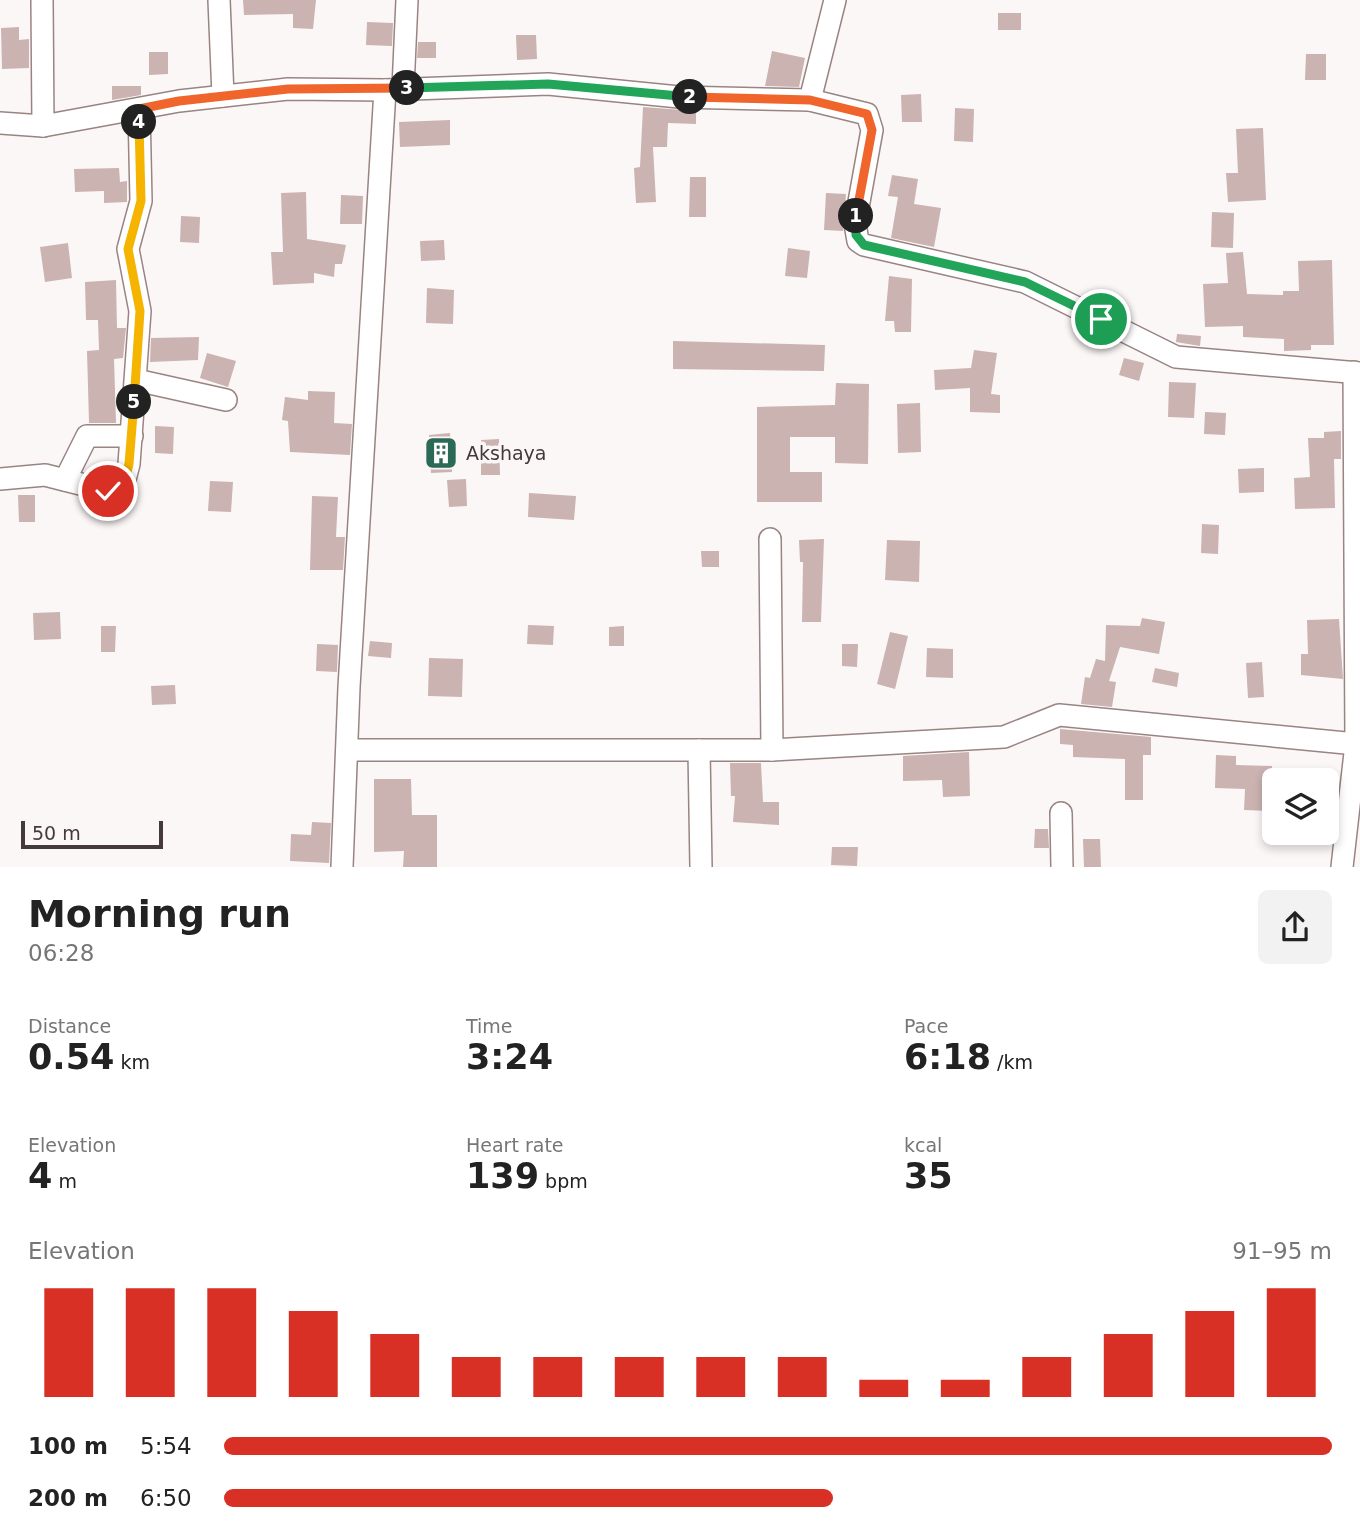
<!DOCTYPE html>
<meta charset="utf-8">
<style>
:root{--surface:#fff;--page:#f2f2f2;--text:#222;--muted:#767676;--accent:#d93025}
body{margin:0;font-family:"DejaVu Sans",sans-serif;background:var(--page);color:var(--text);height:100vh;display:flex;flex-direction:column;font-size:26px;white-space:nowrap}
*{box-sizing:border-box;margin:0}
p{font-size:23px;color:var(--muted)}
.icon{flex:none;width:38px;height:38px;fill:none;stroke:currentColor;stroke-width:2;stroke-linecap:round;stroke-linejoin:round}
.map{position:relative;height:867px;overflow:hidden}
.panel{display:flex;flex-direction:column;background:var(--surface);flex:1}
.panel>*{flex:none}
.controls{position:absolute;left:1262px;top:768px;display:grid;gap:14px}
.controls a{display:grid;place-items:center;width:77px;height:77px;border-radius:10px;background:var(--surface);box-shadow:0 4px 10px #0003;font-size:35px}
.scale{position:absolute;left:21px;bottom:18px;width:142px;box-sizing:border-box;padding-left:7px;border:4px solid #433a39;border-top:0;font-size:19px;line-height:24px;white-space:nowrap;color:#433a39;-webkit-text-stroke:5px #fcf7f7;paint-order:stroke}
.pin{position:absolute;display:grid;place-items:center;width:60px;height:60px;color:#fff;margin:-30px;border:4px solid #fff;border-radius:50%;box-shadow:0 2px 7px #0007}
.km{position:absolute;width:35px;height:35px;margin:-18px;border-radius:50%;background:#222;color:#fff;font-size:19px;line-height:35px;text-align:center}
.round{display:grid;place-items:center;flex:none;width:74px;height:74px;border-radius:10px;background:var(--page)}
.head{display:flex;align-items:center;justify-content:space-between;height:119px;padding:0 28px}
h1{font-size:38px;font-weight:800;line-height:52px}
.stats{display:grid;grid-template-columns:repeat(3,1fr);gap:10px;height:119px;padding:7px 28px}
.stats div{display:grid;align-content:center}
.stats b{font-size:35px;font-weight:800}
.stats small{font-size:19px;font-weight:400}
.stats p{font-size:19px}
.chart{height:196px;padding:14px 28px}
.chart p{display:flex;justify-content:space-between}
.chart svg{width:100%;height:126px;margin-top:7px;stroke:var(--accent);stroke-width:6}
ul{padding:0 28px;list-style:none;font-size:23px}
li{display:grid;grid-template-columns:112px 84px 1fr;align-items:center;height:52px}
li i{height:18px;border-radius:9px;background:var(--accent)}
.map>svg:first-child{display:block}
.building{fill:#cab3b1}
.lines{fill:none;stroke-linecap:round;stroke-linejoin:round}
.minor-casing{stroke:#998482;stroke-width:24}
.minor{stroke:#fff;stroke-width:21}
.split-1-casing{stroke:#fff;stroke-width:14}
.split-2-casing{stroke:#fff;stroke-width:14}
.split-3-casing{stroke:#fff;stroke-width:14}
.split-4-casing{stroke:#fff;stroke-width:14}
.split-5-casing{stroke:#fff;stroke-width:14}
.split-6-casing{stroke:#fff;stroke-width:14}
.split-1{stroke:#22a559;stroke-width:9}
.split-2{stroke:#f0652b;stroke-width:9}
.split-3{stroke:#22a559;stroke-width:9}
.split-4{stroke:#f0652b;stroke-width:9}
.split-5{stroke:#f5b400;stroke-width:9}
.split-6{stroke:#f5b400;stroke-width:9}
.labels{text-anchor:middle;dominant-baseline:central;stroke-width:7;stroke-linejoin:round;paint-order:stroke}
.poi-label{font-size:19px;fill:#433a39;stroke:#fcf7f7;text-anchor:start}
</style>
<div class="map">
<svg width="1360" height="867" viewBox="0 0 1360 867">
<rect width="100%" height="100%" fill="#fcf7f7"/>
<g class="building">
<polygon points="243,0 316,0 313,29 293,28 293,14 244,15"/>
<rect x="998" y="13" width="23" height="17"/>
<polygon points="367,22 393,23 392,46 366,45"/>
<polygon points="19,27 19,40 29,39 29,68 2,69 1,28"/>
<polygon points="516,35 536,35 537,59 517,60"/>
<polygon points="418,42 436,42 436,58 417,58"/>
<polygon points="772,51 805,58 799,87 765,86"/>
<polygon points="149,52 168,52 168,74 149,75"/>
<polygon points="1306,54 1326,54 1326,80 1305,80"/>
<polygon points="112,86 141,86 141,95 112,100"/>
<polygon points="921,94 922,122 902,122 901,95"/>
<polygon points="643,107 696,111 696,124 668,123 667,147 653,147 656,202 636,203 634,168 640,167"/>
<polygon points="955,108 974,109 973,142 954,141"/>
<polygon points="450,120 450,145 400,147 399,122"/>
<polygon points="1263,128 1266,200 1228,202 1226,173 1238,173 1236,129"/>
<polygon points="119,168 120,182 127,181 127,202 104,203 104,191 75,192 74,169"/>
<polygon points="892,175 918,179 914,204 941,208 934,247 891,238 898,197 888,196"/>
<polygon points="690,177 706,177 706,217 689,217"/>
<polygon points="306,192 307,239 346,245 342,264 335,264 334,277 314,273 314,283 273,285 271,252 283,252 281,193"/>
<polygon points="826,193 846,194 843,231 824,230"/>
<polygon points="341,195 363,196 362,224 340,224"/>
<polygon points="1212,212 1234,213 1233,248 1211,247"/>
<polygon points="181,216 200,217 199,243 180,242"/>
<polygon points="444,240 445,260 421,261 420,241"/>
<polygon points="68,243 72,278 45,282 40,247"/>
<polygon points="788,248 810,251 807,278 785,276"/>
<polygon points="1243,252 1247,294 1283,295 1283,291 1299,291 1298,261 1332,260 1334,345 1311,345 1311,350 1284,351 1284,339 1243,337 1243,326 1205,327 1203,284 1228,283 1226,253"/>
<polygon points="889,276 912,279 911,332 895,332 894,321 885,321"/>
<polygon points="116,280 117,328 126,328 123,358 114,359 116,423 89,423 87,351 99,350 98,320 86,320 85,282"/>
<polygon points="427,288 454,290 453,324 426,323"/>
<polygon points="1177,334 1201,336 1200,346 1176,342"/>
<polygon points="199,337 198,360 150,362 151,338"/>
<polygon points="673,341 825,345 824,371 673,369"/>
<polygon points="974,350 997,353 991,394 1000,395 1000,413 970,412 970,388 935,390 934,370 971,368"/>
<polygon points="207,353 236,361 228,387 200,378"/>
<polygon points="1124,358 1144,363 1139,381 1119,375"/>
<polygon points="1169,382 1196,383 1194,418 1168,417"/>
<polygon points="836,383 869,384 868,464 835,463 835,437 790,437 790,472 822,472 822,502 757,502 757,407 835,405"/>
<polygon points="308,391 335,392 334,423 352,424 350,455 290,452 288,421 282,420 285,397 308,400"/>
<polygon points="920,403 921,452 898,453 897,404"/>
<polygon points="1205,412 1226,413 1225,435 1204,434"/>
<polygon points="155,426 174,427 173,454 155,453"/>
<polygon points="1341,431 1341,459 1334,459 1335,508 1295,509 1294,478 1310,477 1308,438 1324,438 1324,432"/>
<polygon points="450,433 452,472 431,473 429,435"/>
<polygon points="499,439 500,475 481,475 481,440"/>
<polygon points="1264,468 1264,492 1239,493 1238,469"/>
<polygon points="466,479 467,506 449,507 447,480"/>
<polygon points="210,481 233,482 231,512 208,511"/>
<polygon points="529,493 576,496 574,520 528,517"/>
<polygon points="18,495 35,495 35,522 19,522"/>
<polygon points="312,496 338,497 336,537 345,537 343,570 310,570"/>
<polygon points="1202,524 1219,525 1218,554 1201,553"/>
<polygon points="824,539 821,622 802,622 803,562 800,562 799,540"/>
<polygon points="887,540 920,541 919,582 885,580"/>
<polygon points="701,551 719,551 719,567 702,567"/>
<polygon points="60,612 61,639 34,640 33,613"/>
<polygon points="1142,618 1165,622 1159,654 1120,647 1109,681 1116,682 1112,707 1081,704 1085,677 1090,678 1096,659 1105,661 1106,625 1140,626"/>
<polygon points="1339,619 1343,679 1301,675 1301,654 1308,654 1307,620"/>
<polygon points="528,625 554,626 553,645 527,644"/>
<polygon points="101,626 116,626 115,652 101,652"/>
<polygon points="624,626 624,646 609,646 609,627"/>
<polygon points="890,632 908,636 895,689 877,684"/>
<polygon points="370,641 392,643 391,658 368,656"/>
<polygon points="317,644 338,645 337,672 316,671"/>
<polygon points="842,644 858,644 857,667 842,666"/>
<polygon points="927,648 953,649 953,678 926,677"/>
<polygon points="429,658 463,659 462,697 428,696"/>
<polygon points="1262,662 1264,697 1248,698 1246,663"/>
<polygon points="1155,668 1179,673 1177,687 1152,682"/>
<polygon points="175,685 176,704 152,705 151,686"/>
<polygon points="1060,729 1151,737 1151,755 1143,755 1143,800 1125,800 1125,759 1073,757 1073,745 1060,744"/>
<polygon points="969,752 970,796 943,797 942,780 903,781 903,756"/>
<polygon points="1216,755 1236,756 1236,765 1272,766 1270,811 1244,810 1245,789 1215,788"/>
<polygon points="730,763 761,763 763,802 779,802 779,825 733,822 735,796 731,796"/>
<polygon points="374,779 411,779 412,815 437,815 437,867 403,867 404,851 374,852"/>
<polygon points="312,822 331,823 329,863 290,861 291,834 311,835"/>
<polygon points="1035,829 1048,829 1049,848 1034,848"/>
<polygon points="1083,839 1100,839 1101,867 1084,867"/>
<polygon points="832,847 858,847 857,866 831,865"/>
</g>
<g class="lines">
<defs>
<g id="minor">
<polyline points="42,0 43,126"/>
<polyline points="219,0 223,96"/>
<polyline points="403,88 407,0"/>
<polyline points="810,100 835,0"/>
<polyline points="0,123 43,126 179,101 288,89 385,90 548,84 679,97 810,100 867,114 872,130 855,224 858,241 864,245 1025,282 1176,357 1360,373"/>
<polyline points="136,380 226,400"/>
<polyline points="0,479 45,475 108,491 122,491 129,464 140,311 128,249 141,201 139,109"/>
<polyline points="65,480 87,436 132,436"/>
<polyline points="770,539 772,750"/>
<polyline points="347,750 772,750 1004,737 1059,715 1356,744"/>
<polyline points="699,750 701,867"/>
<polyline points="1061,813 1062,867"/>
<polyline points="342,867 349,687 385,90"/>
<polyline points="1342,867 1356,744 1354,372"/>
</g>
</defs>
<use href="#minor" class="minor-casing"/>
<use href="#minor" class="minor"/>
</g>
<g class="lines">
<defs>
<polyline id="split-1" points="856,216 856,235 864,245 1025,282 1101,319"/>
<polyline id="split-2" points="690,97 810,100 867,114 872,130 856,216"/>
<polyline id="split-3" points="407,88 548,84 690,97"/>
<polyline id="split-4" points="139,122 139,109 179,101 288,89 407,88"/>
<polyline id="split-5" points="134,402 140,311 128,249 141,201 139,122"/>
<polyline id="split-6" points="108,491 122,491 129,464 134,402"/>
</defs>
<use href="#split-1" class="split-1-casing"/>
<use href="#split-2" class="split-2-casing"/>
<use href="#split-3" class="split-3-casing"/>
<use href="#split-4" class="split-4-casing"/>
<use href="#split-5" class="split-5-casing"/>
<use href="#split-6" class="split-6-casing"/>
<use href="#split-1" class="split-1"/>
<use href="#split-2" class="split-2"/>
<use href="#split-3" class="split-3"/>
<use href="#split-4" class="split-4"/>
<use href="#split-5" class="split-5"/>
<use href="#split-6" class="split-6"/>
</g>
<defs>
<symbol id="building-square" viewBox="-11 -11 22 22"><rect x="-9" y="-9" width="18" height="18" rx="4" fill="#2b6a57" stroke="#fcf7f7"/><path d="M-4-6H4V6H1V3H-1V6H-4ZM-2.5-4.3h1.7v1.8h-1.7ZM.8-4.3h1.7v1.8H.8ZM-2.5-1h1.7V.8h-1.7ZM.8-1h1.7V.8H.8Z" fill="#fff"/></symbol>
</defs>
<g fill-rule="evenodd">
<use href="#building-square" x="422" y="434" width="38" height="38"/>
</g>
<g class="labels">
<g class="poi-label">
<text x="466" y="453">Akshaya</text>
</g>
</g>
</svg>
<div class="controls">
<a><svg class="icon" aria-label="layers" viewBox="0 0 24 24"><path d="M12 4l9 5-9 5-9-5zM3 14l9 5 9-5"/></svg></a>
</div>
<div class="scale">50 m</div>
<div class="pin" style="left:1101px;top:319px;background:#1e9e55"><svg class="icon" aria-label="arrive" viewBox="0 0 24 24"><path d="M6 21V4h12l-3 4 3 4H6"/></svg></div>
<div class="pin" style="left:108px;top:491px;background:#d93025"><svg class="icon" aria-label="check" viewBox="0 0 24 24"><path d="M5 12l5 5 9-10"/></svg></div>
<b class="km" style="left:856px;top:216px">1</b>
<b class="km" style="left:690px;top:97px">2</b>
<b class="km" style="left:407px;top:88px">3</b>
<b class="km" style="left:139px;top:122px">4</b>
<b class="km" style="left:134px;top:402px">5</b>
</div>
<section class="panel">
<div class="head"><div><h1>Morning run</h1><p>06:28</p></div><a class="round"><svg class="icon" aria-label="share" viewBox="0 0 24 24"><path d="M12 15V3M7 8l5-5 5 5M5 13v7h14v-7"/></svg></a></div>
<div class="stats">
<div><p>Distance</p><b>0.54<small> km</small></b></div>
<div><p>Time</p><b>3:24</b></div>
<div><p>Pace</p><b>6:18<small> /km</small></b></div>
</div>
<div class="stats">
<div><p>Elevation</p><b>4<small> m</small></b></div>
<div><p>Heart rate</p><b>139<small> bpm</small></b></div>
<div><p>kcal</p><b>35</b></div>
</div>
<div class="chart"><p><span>Elevation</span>91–95 m</p>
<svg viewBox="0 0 160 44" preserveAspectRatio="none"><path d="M5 44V6M15 44V6M25 44V6M35 44V14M45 44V22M55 44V30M65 44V30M75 44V30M85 44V30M95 44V30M105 44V38M115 44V38M125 44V30M135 44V22M145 44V14M155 44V6"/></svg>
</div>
<ul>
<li><b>100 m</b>5:54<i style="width:100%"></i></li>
<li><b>200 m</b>6:50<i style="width:55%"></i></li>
</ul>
</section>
